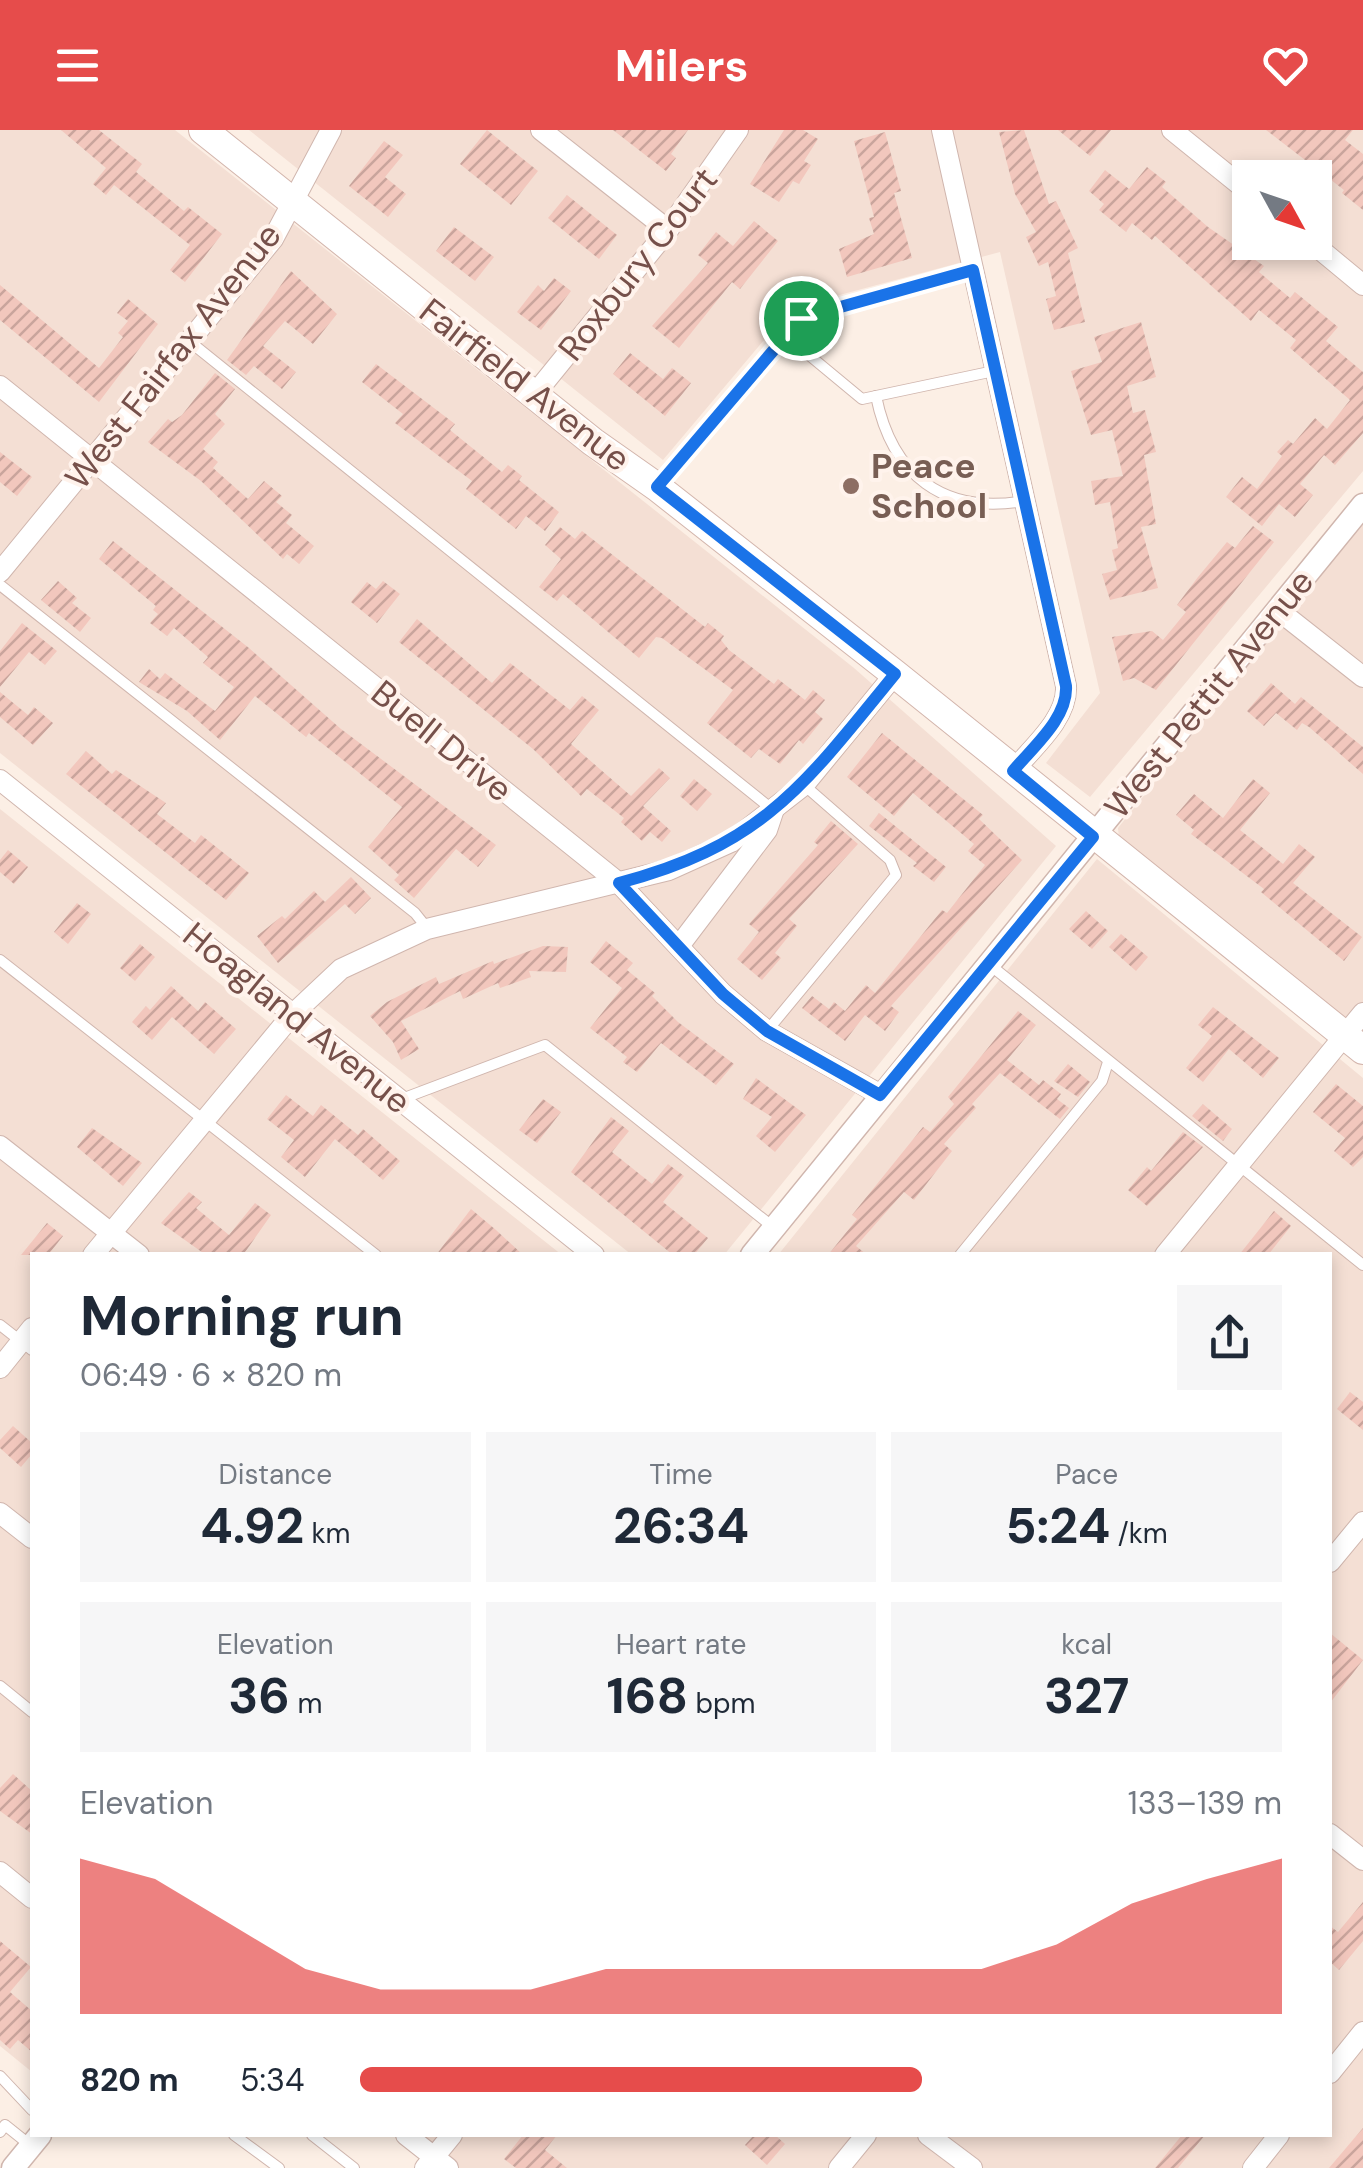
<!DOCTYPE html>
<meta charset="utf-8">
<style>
:root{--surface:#fff;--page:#f6f6f7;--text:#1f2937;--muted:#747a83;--accent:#e64c4b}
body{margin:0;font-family:"DM Sans",sans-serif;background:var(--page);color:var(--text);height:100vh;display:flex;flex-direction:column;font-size:38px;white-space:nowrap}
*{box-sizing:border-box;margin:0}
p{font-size:32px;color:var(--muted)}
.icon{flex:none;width:55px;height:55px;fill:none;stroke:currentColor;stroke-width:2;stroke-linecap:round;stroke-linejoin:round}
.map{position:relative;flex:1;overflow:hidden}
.panel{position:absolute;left:30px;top:1122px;width:1302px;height:885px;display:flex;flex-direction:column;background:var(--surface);border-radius:0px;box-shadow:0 5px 15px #0003}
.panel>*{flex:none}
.needle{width:65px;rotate:130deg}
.tools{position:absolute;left:1232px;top:30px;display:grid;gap:20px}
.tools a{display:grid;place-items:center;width:100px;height:100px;border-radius:0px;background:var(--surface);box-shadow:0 5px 15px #0003;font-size:50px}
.pin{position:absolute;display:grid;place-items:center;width:85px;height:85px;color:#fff;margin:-42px;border:5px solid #fff;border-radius:50%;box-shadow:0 2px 10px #0007}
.round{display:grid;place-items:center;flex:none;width:105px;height:105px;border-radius:0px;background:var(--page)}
.summary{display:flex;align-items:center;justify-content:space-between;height:170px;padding:0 50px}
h1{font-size:55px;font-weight:700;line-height:75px}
.stats{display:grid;grid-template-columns:repeat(3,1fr);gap:15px;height:170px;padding:10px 50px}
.stats div{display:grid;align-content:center;border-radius:0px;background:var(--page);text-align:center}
.stats b{font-size:50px;font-weight:700}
.stats small{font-size:28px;font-weight:400}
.stats p{font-size:28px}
.chart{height:280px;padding:20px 50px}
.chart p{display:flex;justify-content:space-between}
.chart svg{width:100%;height:180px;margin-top:10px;fill:var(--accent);opacity:.7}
ul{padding:0 50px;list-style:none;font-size:32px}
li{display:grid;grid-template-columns:160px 120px 1fr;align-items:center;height:75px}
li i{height:25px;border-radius:12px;background:var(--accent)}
header{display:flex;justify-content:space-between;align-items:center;height:130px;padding:0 50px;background:var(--accent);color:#fff;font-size:45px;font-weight:700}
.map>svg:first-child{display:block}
.residential{fill:#f4dfd4;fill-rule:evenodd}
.building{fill:url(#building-hatch)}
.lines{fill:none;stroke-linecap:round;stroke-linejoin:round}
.service-casing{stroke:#d0b6ae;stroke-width:12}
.minor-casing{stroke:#d0b6ae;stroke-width:22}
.tertiary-casing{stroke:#d0b6ae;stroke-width:25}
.secondary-casing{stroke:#d3b5ac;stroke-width:30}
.service{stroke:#fff;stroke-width:10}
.minor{stroke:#fff;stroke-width:20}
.tertiary{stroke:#fff;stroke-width:22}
.secondary{stroke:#fff;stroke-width:28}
.route-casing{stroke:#fff;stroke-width:20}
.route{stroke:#1a73e8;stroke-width:12}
.education-dot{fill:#8d6e63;stroke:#fff3ec;stroke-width:4}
.labels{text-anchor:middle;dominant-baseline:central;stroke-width:8;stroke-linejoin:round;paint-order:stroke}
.street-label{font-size:35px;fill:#76504a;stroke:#fff3ec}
.education-label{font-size:35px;font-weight:bold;fill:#785e54;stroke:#fff3ec;text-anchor:start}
</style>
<header><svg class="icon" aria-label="menu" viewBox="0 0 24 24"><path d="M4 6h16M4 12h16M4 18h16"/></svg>Milers<svg class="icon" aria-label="heart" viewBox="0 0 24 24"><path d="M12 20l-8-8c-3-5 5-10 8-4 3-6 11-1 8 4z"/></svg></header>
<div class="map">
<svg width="1363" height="2038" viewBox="0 0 1363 2038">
<defs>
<pattern id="building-hatch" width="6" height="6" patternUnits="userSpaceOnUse" patternTransform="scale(2.5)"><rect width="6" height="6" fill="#f2c7bd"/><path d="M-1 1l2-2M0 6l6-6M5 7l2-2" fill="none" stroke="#c9a49c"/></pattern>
</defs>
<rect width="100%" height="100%" fill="#fcefe5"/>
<g class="residential">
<polygon points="0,0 175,0 854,538 1056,716 724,1125 632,1125 0,623"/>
<path d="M249,0H1363V341L1090,667L1046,633L1100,563L1000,122L791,178L663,330ZM1250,48H1315V112H1250Z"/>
<polygon points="1363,391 1363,903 1119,709 1118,698"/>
<polygon points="0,679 562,1125 32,1125 32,1942 0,1916"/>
<polygon points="1097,729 1363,948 1363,2038 441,2038 421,2005 1330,2005 1330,1125 778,1125"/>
</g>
<g class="building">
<polygon points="61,0 99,0 142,34 136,42 184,81 188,77 222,104 185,152 170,140 190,115 114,55 106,65 93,54 106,38"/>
<polygon points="487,0 538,41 511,75 460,34"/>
<polygon points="613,0 688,0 671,24 676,28 666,41"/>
<polygon points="784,0 803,0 818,9 804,31 811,35 799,54 793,51 779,72 750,54"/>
<polygon points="1024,0 1049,74 1056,71 1078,118 1068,123 1085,192 1054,200 1046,169 1056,166 1048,132 1039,136 1026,107 1036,102 1015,64 999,2"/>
<polygon points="1058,0 1111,0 1090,26"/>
<polygon points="1266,0 1353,0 1345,10 1363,24 1363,80 1342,63 1344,60"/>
<polygon points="885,2 901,61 894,63 912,128 847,147 839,119 874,104 869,88 874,87 854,11"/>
<polygon points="384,11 403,25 385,47 406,64 388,87 349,56"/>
<polygon points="1147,37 1166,52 1162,57 1208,97 1264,136 1259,142 1290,168 1295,162 1338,197 1326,211 1363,242 1363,303 1335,335 1324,325 1300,354 1313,365 1295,387 1279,374 1262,396 1226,367 1242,347 1257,359 1282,326 1277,322 1288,310 1293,314 1315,288 1327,299 1350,270 1290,218 1296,210 1259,180 1251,191 1155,106 1152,110 1132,93 1126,102 1099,80 1104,74 1089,61 1105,40 1129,59"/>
<polygon points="567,65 617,105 599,129 548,88"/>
<polygon points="754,91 778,111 740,159 732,152 679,218 652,196 708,133 698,125 716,102 733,116"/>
<polygon points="454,97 494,127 475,151 436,121"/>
<polygon points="291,141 337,184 313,214 285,191 263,216 296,242 282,259 254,236 246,245 227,230"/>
<polygon points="554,148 571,161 541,200 517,182 538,155 544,161"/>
<polygon points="0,155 99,238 123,207 118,203 128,191 117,183 128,169 158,194 99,272 0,190"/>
<polygon points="1141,192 1156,247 1127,256 1133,283 1145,280 1156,322 1144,325 1156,394 1141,397 1158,458 1110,470 1102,444 1117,440 1112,420 1118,418 1110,372 1095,375 1091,351 1123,346 1112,300 1091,305 1071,241 1102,232 1094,207"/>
<polygon points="630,223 663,249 672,238 691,253 665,286 613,244"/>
<polygon points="376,234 455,294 450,300 502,342 508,335 522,346 519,350 559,382 545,401 526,386 516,399 466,359 472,351 395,293 403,284 362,252"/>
<polygon points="215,243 235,259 215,284 225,294 203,319 218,332 213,338 248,369 264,351 282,366 276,372 292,385 286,393 314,416 299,434 287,424 283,429 201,351 148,312 168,289 172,292 182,285"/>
<polygon points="0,322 32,347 17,366 0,352"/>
<polygon points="1253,396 1274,412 1156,560 1134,548 1123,551 1112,507 1152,501 1163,510 1186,482 1177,475 1198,447 1227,412 1235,418"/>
<polygon points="560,397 575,409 582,401 705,497 708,493 724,506 721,510 729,520 774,554 778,549 805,570 813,560 825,570 815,582 823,589 803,614 799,610 780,634 759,619 751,628 707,593 733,560 662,508 656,507 639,528 563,464 557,471 539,457 561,429 545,415"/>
<polygon points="113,411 249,518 341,599 496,715 478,737 456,719 414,768 394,750 399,745 368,717 402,677 309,603 306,607 255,566 220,610 187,581 139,552 149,539 160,549 165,543 215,581 234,557 203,533 208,527 174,498 167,506 150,493 158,484 153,480 156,476 99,429"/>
<polygon points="58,451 77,468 72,473 91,488 80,502 41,470"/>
<polygon points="383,451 400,464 377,493 351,472 367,452 376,459"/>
<polygon points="417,489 492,553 510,533 570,580 582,566 599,580 571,614 631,666 659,638 670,648 643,676 671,701 662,712 650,702 642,711 621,692 624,688 587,659 581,666 533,619 399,512"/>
<polygon points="22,493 57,521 45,535 29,522 0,557 0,521"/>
<polygon points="1271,553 1295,574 1301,567 1363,617 1363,644 1309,597 1302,593 1297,600 1276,583 1264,596 1247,581"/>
<polygon points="0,562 28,585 34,577 53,593 33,615 0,587"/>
<polygon points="882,603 983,685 979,689 1022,730 891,876 899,882 885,901 865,885 845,911 802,878 812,866 829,879 834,872 845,881 866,855 875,863 942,780 947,783 985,735 968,721 974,714 913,663 894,686 847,647"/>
<polygon points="86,621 112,644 116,640 166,673 157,684 195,713 201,705 249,743 226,770 66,644"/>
<polygon points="694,649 712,664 697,681 680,666"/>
<polygon points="1253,649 1270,663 1240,700 1283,734 1299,714 1315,727 1293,753 1362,807 1344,831 1261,762 1264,759 1191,704 1194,700 1176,685 1194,664 1223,688"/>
<polygon points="879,683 946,737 934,752 913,736 917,733 869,696"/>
<polygon points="831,691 858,714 789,789 797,796 775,823 781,828 762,850 737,829 759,802 749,794 818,715 814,712"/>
<polygon points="8,720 28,737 14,754 0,742 0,730"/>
<polygon points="351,747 371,768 355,784 345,774 278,833 257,806 282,786 285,789 314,761 325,772"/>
<polygon points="77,773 91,784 68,814 54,802"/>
<polygon points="1086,781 1108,801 1092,819 1069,799"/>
<polygon points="1121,804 1148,827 1136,841 1109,817"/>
<polygon points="606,811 633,833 627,840 655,863 652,866 678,892 734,934 716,955 661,913 637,942 623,932 627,927 590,898 622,858 590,832"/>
<polygon points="140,814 155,827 135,851 120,838"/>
<polygon points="543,816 568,817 566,842 529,841 531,847 500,858 498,853 463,869 460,861 401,891 419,919 401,930 393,912 370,886 387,872 436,847 439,854 493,831 494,834"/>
<polygon points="171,856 198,881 205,872 236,899 214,924 172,887 152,910 132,892 146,876 150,880"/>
<polygon points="1213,877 1279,928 1263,948 1229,919 1203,952 1186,938 1212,906 1198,895"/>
<polygon points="1018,881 1036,895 1007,930 1039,955 1043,950 1061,964 1057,969 1069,978 1060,989 1000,943 972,974 976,978 944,1014 952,1021 914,1070 904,1062 856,1116 867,1125 828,1125 857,1089 852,1085 923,997 930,1002 954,974 948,967"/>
<polygon points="1068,934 1090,952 1078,967 1054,951"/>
<polygon points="756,948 806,985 775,1022 756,1006 772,987 743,969"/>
<polygon points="1336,954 1363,976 1363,1027 1353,1037 1334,1021 1345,1008 1313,982"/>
<polygon points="286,965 313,986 321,975 358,1005 363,999 400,1031 383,1050 335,1009 305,1047 281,1027 294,1010 267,989"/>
<polygon points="543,969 561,982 537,1013 519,1000"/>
<polygon points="1203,974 1232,999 1223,1011 1192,986"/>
<polygon points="611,987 629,1001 612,1022 652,1054 668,1034 684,1046 663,1072 708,1108 694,1125 673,1125 571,1042"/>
<polygon points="92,998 142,1033 123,1056 77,1017"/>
<polygon points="1183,1002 1203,1017 1147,1076 1128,1060 1147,1037 1151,1041"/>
<polygon points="189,1062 202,1072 196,1078 229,1105 255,1073 271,1085 243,1125 206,1125 161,1093"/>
<polygon points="471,1079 496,1100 523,1125 436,1125"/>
<polygon points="1274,1081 1291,1096 1268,1125 1239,1125"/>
<polygon points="47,1093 63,1106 48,1125 21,1125"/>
<polygon points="1350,1262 1363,1272 1363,1300 1337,1279"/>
<polygon points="13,1296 32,1313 32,1324 21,1337 0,1318 0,1310"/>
<polygon points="1330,1503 1363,1530 1330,1573"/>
<polygon points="13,1644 32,1661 32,1704 0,1681 0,1658"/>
<polygon points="1363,1772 1363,1811 1339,1840 1330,1832 1330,1796 1338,1802"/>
<polygon points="0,1811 31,1837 10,1862 32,1881 32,1922 18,1910 10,1919 0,1910"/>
<polygon points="1363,1998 1363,2038 1329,2038"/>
<polygon points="523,2005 557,2005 545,2020 567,2038 516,2038 504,2029"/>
<polygon points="754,2005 775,2005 785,2014 767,2035 745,2015"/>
<polygon points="1182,2005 1205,2005 1178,2038 1155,2038"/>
</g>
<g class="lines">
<defs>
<g id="service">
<polyline points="786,206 801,189 973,140"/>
<polyline points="189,211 773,680"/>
<path d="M876,266C892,345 943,385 1024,371"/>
<polyline points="659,355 786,206 862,269 994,241"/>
<polyline points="0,455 415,783 427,798"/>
<polyline points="0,830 376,1125"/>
<polyline points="990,835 1363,1135"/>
<polyline points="767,901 896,745 890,730 804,655"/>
<polyline points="399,970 545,915 773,1097"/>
<polyline points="960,1125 1102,951 1108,932"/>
<polyline points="0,1195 32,1220"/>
<polyline points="0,1556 32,1582"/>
<polyline points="0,1946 32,1980"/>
<polyline points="0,2002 5,1995 30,2015"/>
<polyline points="234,2005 279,2038"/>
<polyline points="312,2005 354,2038"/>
</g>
<g id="minor">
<polyline points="541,0 668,100"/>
<path d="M942,0L1066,556C1068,588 1033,617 1013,641"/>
<polyline points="1172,0 1250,63"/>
<polyline points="1311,112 1363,155"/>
<polyline points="0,256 619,753 723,864 767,901 881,965"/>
<polyline points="534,265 668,100 738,0"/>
<polyline points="0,442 273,109 331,0"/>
<polyline points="1278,480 1363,547"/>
<polyline points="0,650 594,1125"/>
<polyline points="679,816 767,700 773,682"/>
<polyline points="0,1016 139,1125"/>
<polyline points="93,1125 292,885 341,839 427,799 669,740 731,712 804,655 895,544"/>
<polyline points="1165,1125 1363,883"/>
<polyline points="0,1238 32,1198"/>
<polyline points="0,1383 32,1408"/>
<polyline points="1330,1432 1363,1392"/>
<polyline points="1330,1704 1363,1730"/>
<polyline points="0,1742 32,1768"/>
<polyline points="1330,1943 1363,1902"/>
<polyline points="406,2005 448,2038"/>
<polyline points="928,2005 972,2038"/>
<polyline points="425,2038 452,2005"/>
<polyline points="839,2038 866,2005"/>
<polyline points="1253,2038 1279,2005"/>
</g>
<g id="tertiary">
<polyline points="752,1125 1363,375"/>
<polyline points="13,2038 40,2005"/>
</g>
<polyline id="secondary" points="203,0 593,312 657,357 895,544 1363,920"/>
</defs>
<use href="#service" class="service-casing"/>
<use href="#minor" class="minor-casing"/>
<use href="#tertiary" class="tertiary-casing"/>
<use href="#secondary" class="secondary-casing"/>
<use href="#service" class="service"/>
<use href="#minor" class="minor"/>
<use href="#tertiary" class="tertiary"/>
<use href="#secondary" class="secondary"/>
</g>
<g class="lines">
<defs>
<path id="route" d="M973,140L1066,556C1068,588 1033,617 1013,641L1093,707L880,965L767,901L723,864L619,753C764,715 805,654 895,544L657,357L801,188Z"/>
</defs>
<use href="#route" class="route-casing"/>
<use href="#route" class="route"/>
</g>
<circle class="education-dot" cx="851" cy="356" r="10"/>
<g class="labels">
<g class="street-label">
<text transform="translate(638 134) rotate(-52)">Roxbury Court</text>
<text transform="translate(173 226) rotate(-52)">West Fairfax Avenue</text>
<text transform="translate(525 255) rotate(38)">Fairfield Avenue</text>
<text transform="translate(1209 564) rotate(-51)">West Pettit Avenue</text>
<text transform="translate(442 611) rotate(39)">Buell Drive</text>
<text transform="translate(297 888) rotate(39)">Hoagland Avenue</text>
</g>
<g class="education-label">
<text x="871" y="336">Peace<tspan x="871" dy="40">School</tspan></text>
</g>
</g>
</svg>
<div class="tools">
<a><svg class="needle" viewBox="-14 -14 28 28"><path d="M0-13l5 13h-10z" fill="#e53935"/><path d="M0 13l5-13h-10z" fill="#747a83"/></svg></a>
</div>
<div class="pin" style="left:801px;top:188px;background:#1e9e55"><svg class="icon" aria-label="arrive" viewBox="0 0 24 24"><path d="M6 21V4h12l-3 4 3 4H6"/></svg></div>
<section class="panel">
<div class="summary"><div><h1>Morning run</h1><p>06:49 · 6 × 820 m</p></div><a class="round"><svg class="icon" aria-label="share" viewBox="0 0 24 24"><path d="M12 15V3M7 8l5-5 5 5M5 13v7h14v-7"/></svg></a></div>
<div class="stats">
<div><p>Distance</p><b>4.92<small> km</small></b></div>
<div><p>Time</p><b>26:34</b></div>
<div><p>Pace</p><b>5:24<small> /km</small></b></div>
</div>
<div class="stats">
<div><p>Elevation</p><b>36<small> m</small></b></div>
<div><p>Heart rate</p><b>168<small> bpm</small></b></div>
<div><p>kcal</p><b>327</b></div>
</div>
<div class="chart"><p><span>Elevation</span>133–139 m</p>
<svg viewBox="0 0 160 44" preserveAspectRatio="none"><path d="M0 44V6L10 11L20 22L30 33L40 38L50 38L60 38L70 33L80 33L90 33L100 33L110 33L120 33L130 27L140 17L150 11L160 6V44z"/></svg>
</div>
<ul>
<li><b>820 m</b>5:34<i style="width:61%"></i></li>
</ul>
</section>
</div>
